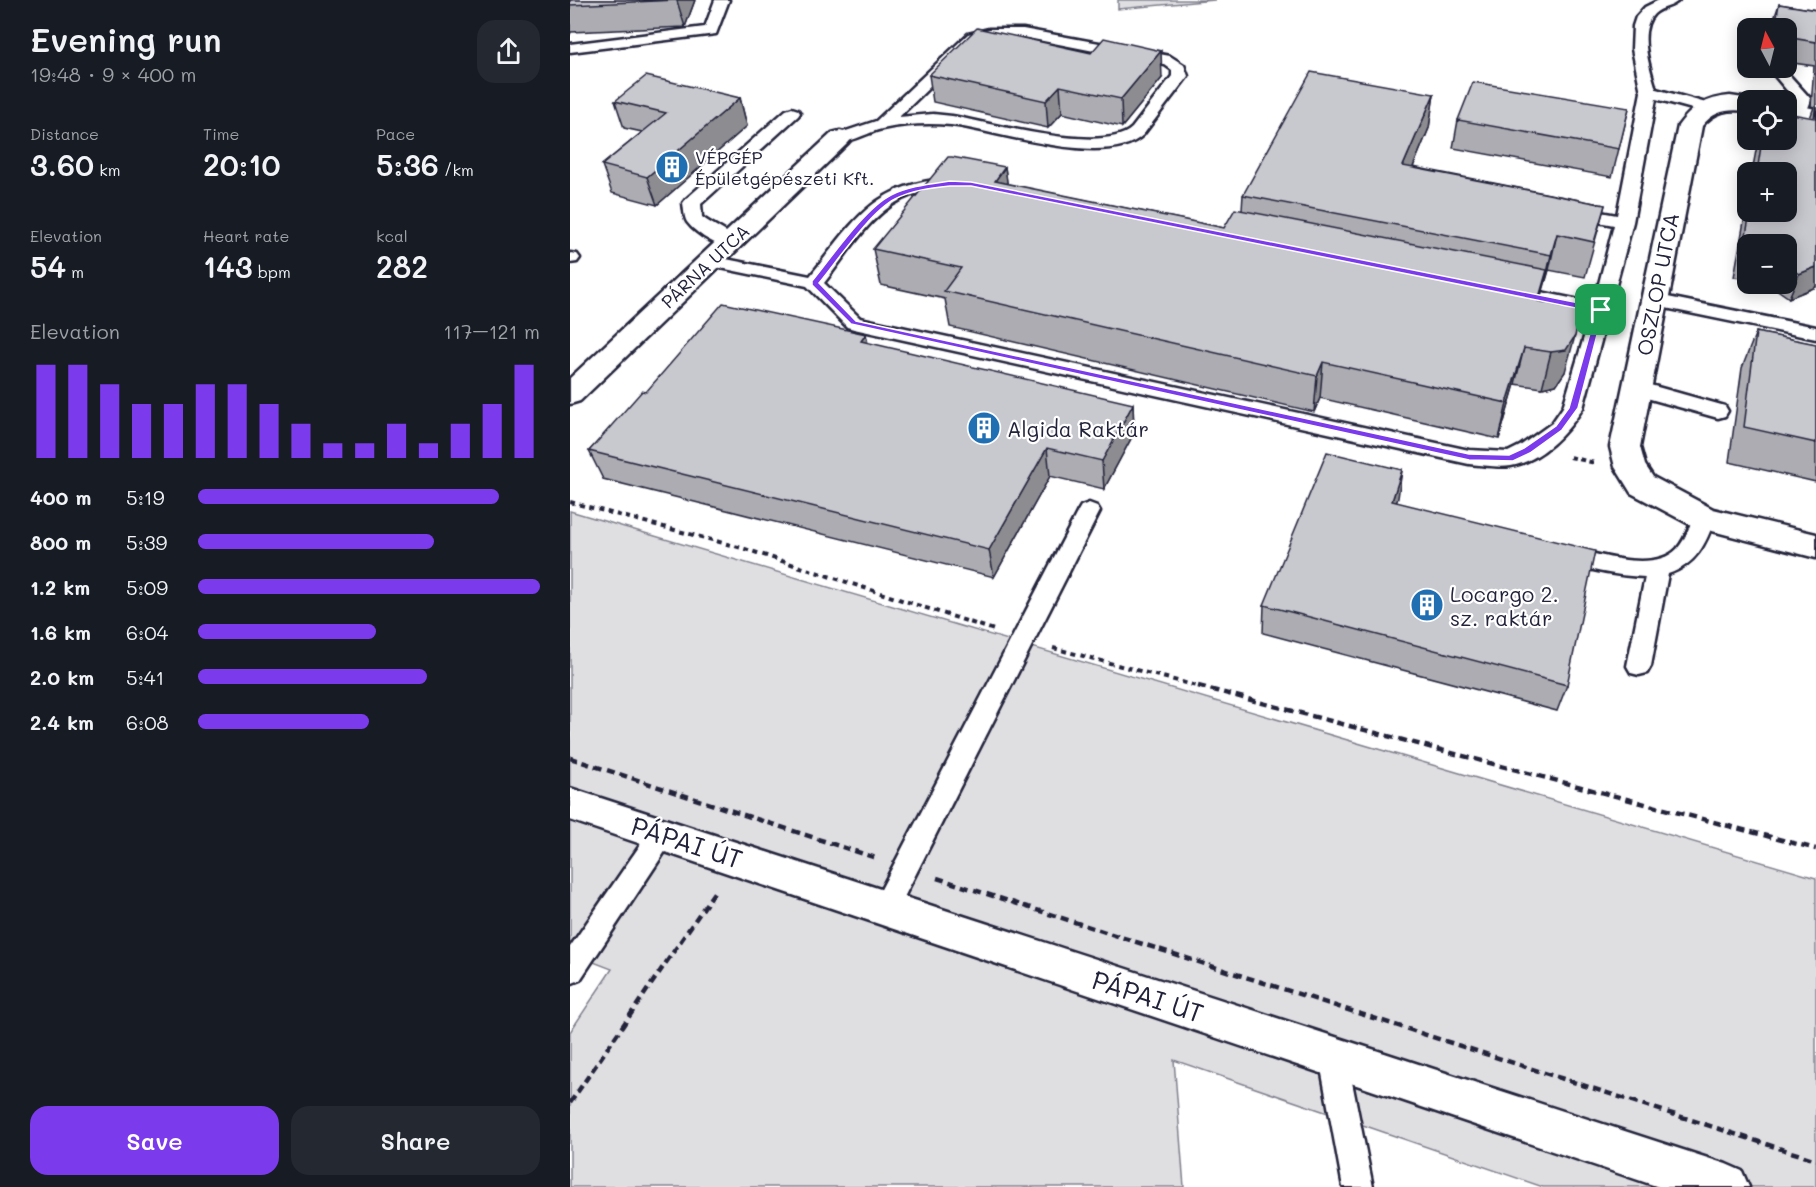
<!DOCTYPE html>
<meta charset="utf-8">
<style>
:root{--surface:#171b24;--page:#242831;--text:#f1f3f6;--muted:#9ea1a6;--accent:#7c3aed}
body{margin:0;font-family:Mali,sans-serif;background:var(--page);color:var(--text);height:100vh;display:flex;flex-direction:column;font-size:22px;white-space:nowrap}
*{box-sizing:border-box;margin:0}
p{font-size:20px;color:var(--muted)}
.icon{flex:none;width:33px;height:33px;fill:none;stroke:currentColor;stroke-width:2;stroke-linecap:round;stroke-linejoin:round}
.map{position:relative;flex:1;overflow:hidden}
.side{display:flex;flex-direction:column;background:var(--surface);width:570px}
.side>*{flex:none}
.needle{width:39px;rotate:353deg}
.tools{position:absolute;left:1167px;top:18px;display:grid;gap:12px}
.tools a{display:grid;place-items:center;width:60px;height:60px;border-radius:12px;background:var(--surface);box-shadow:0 3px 15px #0003;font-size:30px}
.pin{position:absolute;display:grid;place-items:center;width:51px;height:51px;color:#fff;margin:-26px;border-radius:12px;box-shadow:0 3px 9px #0006}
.round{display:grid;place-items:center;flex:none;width:63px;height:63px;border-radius:18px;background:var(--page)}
.overview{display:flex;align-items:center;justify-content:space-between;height:102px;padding:0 30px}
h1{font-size:33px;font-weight:600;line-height:45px}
.metrics{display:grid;grid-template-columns:repeat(3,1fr);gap:9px;height:102px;padding:6px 30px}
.metrics div{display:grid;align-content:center}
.metrics b{font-size:30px;font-weight:600}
.metrics small{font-size:16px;font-weight:400}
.metrics p{font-size:16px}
.chart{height:168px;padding:12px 30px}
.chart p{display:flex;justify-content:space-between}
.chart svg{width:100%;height:108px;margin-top:6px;stroke:var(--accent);stroke-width:6}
.action{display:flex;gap:12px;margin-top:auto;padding:12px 30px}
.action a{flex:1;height:69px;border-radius:18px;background:var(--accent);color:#fff;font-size:24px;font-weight:600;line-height:69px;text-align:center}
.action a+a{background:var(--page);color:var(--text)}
ul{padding:0 30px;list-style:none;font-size:20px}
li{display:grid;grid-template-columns:96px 72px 1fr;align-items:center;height:45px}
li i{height:15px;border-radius:8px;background:var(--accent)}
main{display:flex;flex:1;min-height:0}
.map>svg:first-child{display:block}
.green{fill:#dfdfe2;stroke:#80808e;stroke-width:1.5}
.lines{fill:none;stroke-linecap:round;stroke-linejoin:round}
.service-casing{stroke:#22223b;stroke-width:5}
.minor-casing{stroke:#22223b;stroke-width:5}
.secondary-casing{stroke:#22223b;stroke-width:5}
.path-far1{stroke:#22223b;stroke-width:4;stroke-dasharray:5 4.5;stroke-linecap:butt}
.path{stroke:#22223b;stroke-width:4.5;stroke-dasharray:8 5;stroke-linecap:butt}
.service{fill:#fff;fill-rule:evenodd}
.minor{fill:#fff;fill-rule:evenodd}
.secondary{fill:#fff;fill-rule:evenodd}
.wall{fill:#acacb2;stroke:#22223b;stroke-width:1.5}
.shaded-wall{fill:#8c8c91;stroke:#22223b;stroke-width:1.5}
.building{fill:#c8c8cf;stroke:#22223b;stroke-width:1.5}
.route{fill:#7c3aed;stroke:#fff;stroke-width:1.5;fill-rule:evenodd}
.labels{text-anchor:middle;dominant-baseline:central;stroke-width:4.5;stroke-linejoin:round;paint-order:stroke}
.far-poi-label{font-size:18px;fill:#22223b;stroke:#fff;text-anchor:start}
.far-street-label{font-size:18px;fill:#22223b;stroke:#fff}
.street-label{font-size:21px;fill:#22223b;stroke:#fff}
.poi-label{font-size:21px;fill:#22223b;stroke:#fff;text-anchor:start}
.near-street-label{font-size:26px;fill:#22223b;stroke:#fff}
</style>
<main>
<section class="side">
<div class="overview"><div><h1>Evening run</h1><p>19:48 · 9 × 400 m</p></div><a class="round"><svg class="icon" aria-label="share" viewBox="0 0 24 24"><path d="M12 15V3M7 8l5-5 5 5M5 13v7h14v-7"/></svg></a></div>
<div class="metrics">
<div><p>Distance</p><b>3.60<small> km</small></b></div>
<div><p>Time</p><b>20:10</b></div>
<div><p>Pace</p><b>5:36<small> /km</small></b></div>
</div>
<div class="metrics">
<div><p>Elevation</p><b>54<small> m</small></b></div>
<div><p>Heart rate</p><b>143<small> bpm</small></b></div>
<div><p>kcal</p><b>282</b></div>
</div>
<div class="chart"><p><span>Elevation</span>117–121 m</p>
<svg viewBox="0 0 160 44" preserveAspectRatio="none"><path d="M5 44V6M15 44V6M25 44V14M35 44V22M45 44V22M55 44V14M65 44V14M75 44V22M85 44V30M95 44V38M105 44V38M115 44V30M125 44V38M135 44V30M145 44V22M155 44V6"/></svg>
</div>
<ul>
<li><b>400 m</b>5:19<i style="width:88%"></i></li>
<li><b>800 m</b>5:39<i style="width:69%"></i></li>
<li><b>1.2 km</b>5:09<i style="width:100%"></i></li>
<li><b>1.6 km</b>6:04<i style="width:52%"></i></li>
<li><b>2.0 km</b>5:41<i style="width:67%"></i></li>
<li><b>2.4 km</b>6:08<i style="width:50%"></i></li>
</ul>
<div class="action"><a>Save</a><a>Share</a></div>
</section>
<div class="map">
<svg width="1246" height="1187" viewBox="0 0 1246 1187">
<rect width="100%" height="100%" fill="#fff"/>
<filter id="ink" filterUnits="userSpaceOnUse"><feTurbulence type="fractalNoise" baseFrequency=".0167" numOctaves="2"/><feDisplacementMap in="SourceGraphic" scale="12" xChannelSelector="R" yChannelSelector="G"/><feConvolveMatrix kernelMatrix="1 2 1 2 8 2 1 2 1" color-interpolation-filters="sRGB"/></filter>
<g filter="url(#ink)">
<g class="green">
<polygon points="548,0 645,0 548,9"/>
<polygon points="0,511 1246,878 1246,1187 973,1187 604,1060 614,1187 0,1187 0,1032 42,969 0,953"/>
</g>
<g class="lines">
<defs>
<g id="service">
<polygon points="145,0 159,0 146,34 0,52 0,44 135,27"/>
<path d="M1089,0H1109C1103,7 1091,7 1084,14C1067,31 1080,69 1086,89L1143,105L1145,108L1137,113L1086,99L1063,222L1013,408C998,432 971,461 941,466C928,468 912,465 899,464L284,329L277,327L237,286L141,266L135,265L132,261L135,257L141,256L240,276C279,229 298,189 365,180C373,179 385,176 390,184L388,188C373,191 357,190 342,195C303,208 279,252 254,283L290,318L899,450L938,452L950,446L982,423L993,407L1021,314L942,298L936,296L933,292L936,288L942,286L1024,303L1044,225L996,216L993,212L996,208L1002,207L1047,215L1071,92L1062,49L1063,26L1066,17L1075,7Z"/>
<path d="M419,29H453L600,56L614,65L618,76L573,135C538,169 427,131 381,125C358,123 335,124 312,129C298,132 279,145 264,141L262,138L264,135L306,121L398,34ZM419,37H453L595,65L602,70V76L562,128C534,155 421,123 382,116L363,114L329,117L408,40Z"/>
<polygon points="1198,68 1213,68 1239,97 1241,100 1235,116 1223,116 1221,113 1225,100"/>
<path d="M222,108L228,110L230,113L228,116L131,204L132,217C143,226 161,232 169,243L166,247C151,250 126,234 117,222C114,217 114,209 113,203L116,199L216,110Z"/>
<polygon points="0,253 7,254 10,258 7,262 0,263"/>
<polygon points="1083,294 1246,327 1246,339 1076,304 1074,300 1076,296"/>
<polygon points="1066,381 1155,406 1158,411 1155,416 1148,418 1059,393 1056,388 1059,383"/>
<polygon points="519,503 527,506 530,511 324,917 315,920 306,917 302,908 306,899 508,511 511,506"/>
<path d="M1134,510L1142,512L1145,518C1136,544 1126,565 1098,574L1081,666L1077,673L1069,675L1061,673L1057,666L1075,577C1045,576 1015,569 986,560L983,554L986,548L994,546C1023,553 1083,574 1107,549C1117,538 1119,525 1126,512Z"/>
<polygon points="93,822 102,825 106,833 102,841 10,980 0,984 0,947 84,825"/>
<polygon points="763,1043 773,1047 777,1057 803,1187 773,1187 749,1057 753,1047"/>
</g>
<g id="minor">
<path d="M1160,96L1187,100H1178V111C1158,109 1145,110 1132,126L1070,447L1075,465L1083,477L1143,509L1246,534V558L1123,526L1061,493L1045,467L1040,447L1108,126C1122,107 1136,98 1160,96Z"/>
<polygon points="1216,103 1246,109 1246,123 1216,117"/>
<polygon points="270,131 278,133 282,138 278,143 10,401 0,404 0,378 262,133"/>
</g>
<polygon id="secondary" points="0,788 1156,1164 1172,1171 1179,1187 1089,1187 0,820"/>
</defs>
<use href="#service" class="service-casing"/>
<use href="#minor" class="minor-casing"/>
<use href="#secondary" class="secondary-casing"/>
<g class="path-far1">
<polyline points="1000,457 1025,463"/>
<polyline points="0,502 172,548 424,630"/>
<polyline points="483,648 634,688"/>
</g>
<g class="path">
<polyline points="628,686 1246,849"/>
<polyline points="0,758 306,858"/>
<polyline points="367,878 1246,1160"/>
<polyline points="0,1103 145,891"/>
</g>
<use href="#service" class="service"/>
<use href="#minor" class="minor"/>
<use href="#secondary" class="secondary"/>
</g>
<g class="wall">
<polygon points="0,0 125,0 115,27 1,32 0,35"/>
<polygon points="1209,4 1246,10 1246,287 1219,298 1199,284 1216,284 1216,244 1178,244 1178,279 1164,277 1178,199 1178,212 1216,212 1216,172 1182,172 1188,140 1216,140 1240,118 1244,107 1241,106 1244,66 1216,62 1216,28 1201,28"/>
<polygon points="359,75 592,78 552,127 492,113 478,128 363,102"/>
<polygon points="864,94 859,128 843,167 1035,205 1015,277 979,270 969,302 995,372 986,385 972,388 945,384 929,439 750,398 744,412 380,327 375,299 311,285 303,249 435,167 437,184 654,228 672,210 673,195"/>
<polygon points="170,98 177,126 87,205 42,193 32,165 72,132 54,128 45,101"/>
<polygon points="1059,108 1042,177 883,148 888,120"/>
<polygon points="1186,332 1246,344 1246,482 1159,462 1172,368"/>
<polygon points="76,392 563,404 564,433 534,489 480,476 424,577 33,479 19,451"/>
<polygon points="832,470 826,503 997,685 987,711 693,633 694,605"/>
</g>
<g class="shaded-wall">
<polygon points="107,0 125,0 115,27 107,1"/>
<polygon points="591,51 592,78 552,127 551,99"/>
<polygon points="490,86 492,113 478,128 476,101"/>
<polygon points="864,94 859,128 829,201 833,166"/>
<polygon points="170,98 177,126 87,205 77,177"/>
<polygon points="435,167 440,203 425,181"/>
<polygon points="987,234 979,270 973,291 981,255"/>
<polygon points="1246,267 1246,287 1219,298 1229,274"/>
<polygon points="977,270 968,306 968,301"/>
<polygon points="296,334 302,363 291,341"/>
<polygon points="1005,336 995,372 986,385 972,388 981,352"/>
<polygon points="954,348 945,384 929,439 937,403"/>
<polygon points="753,362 750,398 744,412 747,376"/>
<polygon points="563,404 564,433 534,489 532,461"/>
<polygon points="477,448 480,476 424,577 419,550"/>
<polygon points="832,470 828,498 817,529 822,501"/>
</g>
<g class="building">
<polygon points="0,0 107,0 0,5"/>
<polygon points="1209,4 1246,10 1246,42 1216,37 1216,28 1205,28"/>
<polygon points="407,28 521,53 534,38 591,51 551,99 490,86 476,101 359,75"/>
<polygon points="741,72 864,94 833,166 1035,205 1024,242 987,234 981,255 673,195"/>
<polygon points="76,76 170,98 77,177 32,165 96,113 45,101"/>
<polygon points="903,82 1059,108 1049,149 888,120"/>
<polygon points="1246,104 1246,267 1229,274 1216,265 1216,244 1178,244 1178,253 1173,252 1180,212 1216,212 1216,172 1187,172 1192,140 1216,140 1216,113 1244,118"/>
<polygon points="378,157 382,157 435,167 425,181 654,228 665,209 977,270 968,301 1011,310 1005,336 996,350 981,352 954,348 937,403 753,362 747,376 374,291 391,268 303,249"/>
<polygon points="153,303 296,334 291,341 563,404 532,461 477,448 419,550 19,451 72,391 76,392"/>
<polygon points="1186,332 1246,344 1246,443 1174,427"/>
<polygon points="757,452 832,470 822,501 1025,551 997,685 694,605"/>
</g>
</g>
<path class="route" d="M380,181L401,182L1034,308L1008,408L992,430L960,453L943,461L899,460L281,324L242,285V281C261,258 295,208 321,195C339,186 360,184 380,181ZM380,186H401L1026,312L999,408L986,426L954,448L939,455L899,454L286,321L249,283C268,260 300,212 325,199C342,190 361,188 380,186Z"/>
<defs>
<symbol id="building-disc" viewBox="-11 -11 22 22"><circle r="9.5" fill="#1f6fb2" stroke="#fff"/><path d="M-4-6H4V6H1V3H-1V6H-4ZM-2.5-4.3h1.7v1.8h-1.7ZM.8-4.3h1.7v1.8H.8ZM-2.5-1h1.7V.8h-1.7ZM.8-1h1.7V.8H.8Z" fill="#fff"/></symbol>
</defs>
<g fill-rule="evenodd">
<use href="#building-disc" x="83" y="148" width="38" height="38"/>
<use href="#building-disc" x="395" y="409" width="38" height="38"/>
<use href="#building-disc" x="838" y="586" width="38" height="38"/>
</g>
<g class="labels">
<g class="far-poi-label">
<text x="125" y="157">VÉPGÉP<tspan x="125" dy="21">Épületgépészeti Kft.</tspan></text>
</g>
<g class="far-street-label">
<text transform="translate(135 266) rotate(-43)">PÁRNA UTCA</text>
</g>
<g class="street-label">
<text transform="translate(1087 284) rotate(-79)">OSZLOP UTCA</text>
</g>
<g class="poi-label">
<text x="437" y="428">Algida Raktár</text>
<text x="880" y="593">Locargo 2.<tspan x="880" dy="24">sz. raktár</tspan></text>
</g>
<g class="near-street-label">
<text transform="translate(117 842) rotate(18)">PÁPAI ÚT</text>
<text transform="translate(578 996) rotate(18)">PÁPAI ÚT</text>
</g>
</g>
</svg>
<div class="tools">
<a><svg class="needle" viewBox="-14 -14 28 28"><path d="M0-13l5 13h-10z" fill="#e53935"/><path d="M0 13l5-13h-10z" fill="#9ea1a6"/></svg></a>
<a><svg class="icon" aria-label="locate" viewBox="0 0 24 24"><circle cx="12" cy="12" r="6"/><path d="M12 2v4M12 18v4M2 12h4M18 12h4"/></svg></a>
<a>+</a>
<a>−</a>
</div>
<div class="pin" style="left:1031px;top:310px;background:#1e9e55"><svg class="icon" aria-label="arrive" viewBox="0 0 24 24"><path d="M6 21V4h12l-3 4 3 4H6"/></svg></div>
</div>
</main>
